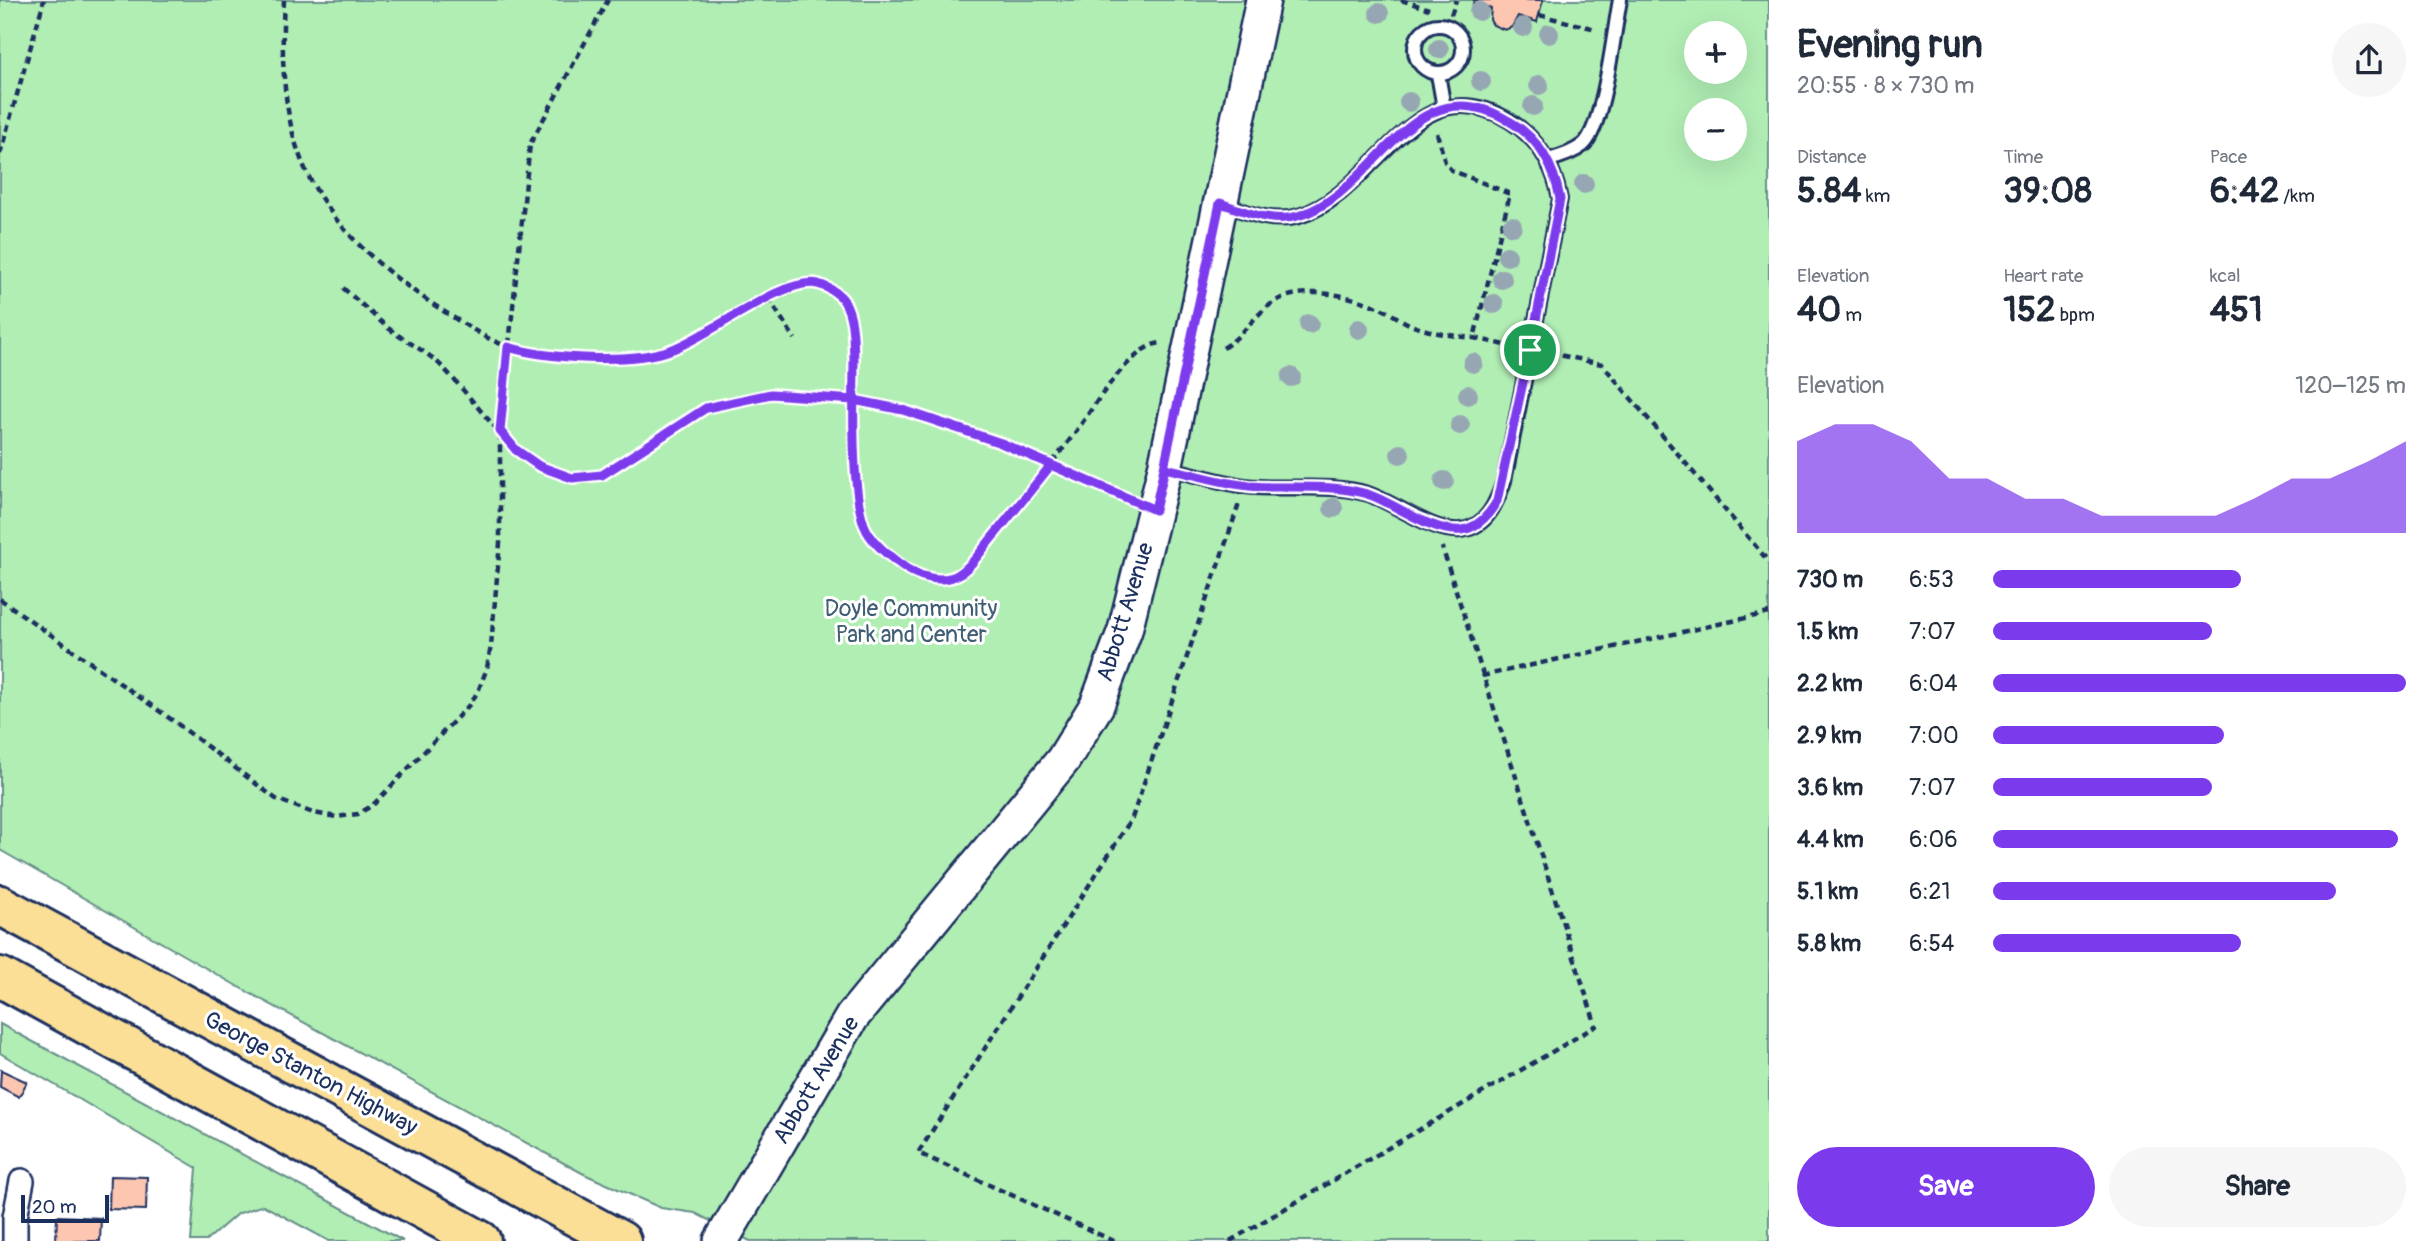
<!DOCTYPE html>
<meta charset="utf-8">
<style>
:root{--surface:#fff;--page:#f6f6f7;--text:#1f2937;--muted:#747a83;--accent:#7c3aed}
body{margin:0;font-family:Pangolin,sans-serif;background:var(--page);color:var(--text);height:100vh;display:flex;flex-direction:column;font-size:26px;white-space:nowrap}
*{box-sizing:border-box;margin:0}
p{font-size:23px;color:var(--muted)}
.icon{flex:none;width:38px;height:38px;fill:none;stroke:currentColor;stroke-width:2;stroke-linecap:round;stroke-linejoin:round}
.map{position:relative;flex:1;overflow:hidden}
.drawer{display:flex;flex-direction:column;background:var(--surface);width:665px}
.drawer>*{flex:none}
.fabs{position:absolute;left:1684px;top:21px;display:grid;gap:14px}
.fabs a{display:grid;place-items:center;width:63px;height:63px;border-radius:50%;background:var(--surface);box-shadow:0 7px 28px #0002;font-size:35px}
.scale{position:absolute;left:21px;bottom:18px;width:88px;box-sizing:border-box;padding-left:7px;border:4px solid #1b2f5e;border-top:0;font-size:19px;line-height:24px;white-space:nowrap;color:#1b2f5e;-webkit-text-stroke:5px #fff;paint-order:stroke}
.pin{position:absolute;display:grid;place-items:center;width:60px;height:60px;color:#fff;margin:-30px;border:4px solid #fff;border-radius:50%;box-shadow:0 2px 7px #0007}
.round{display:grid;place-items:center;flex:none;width:74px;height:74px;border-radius:37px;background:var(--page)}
.headline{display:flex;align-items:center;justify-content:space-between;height:119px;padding:0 28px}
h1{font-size:38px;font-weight:700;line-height:52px}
.stats{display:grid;grid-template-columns:repeat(3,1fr);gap:10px;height:119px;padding:7px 28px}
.stats div{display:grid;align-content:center}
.stats b{font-size:35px;font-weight:700}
.stats small{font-size:19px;font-weight:400}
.stats p{font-size:19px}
.chart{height:196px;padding:14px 28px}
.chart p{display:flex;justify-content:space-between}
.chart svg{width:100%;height:126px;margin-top:7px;fill:var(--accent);opacity:.7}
.primary-button{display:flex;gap:14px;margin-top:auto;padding:14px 28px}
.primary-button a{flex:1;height:80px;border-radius:42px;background:var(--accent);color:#fff;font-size:28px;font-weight:700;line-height:80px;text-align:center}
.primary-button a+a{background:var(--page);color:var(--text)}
ul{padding:0 28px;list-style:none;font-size:23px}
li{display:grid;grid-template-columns:112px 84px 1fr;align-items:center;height:52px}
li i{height:18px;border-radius:9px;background:var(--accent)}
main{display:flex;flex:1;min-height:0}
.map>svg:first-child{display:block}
.green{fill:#b1eeb4;stroke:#668e89;stroke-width:2;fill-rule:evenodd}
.building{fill:#fdc6b1;stroke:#1b2f5e;stroke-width:2}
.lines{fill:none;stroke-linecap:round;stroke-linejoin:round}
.lane-casing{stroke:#1b2f5e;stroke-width:18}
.street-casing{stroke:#1b2f5e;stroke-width:28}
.secondary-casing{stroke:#1b2f5e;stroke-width:38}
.highway-casing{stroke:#1b2f5e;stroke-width:44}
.path{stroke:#1b2f5e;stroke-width:4.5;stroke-dasharray:7 5;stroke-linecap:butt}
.lane{stroke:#fff;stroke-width:12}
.street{stroke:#fff;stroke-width:23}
.secondary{stroke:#fff;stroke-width:33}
.highway{stroke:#fbdf96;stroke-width:38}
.tree{fill:#96a7b3}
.route-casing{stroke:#fff;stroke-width:14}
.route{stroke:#7c3aed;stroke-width:9}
.labels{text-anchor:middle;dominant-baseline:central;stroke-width:6;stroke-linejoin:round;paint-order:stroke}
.park-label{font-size:23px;fill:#405f74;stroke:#fff}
.street-label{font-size:23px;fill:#1b2f5e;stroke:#fff}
</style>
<main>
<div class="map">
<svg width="1769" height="1241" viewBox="0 0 1769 1241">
<rect width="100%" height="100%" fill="#fff"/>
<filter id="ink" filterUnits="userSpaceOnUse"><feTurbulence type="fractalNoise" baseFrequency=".0143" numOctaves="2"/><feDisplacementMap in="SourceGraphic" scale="14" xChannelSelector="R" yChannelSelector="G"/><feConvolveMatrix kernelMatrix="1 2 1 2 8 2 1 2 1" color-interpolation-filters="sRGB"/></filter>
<g filter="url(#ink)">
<g class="green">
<path d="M0,0H1769V1241H750L695,1213L661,1208L584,1174L244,990L0,850ZM1696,33H1734V72H1696ZM1696,110H1734V149H1696Z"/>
<polygon points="0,1024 403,1241 329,1241 263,1205 237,1214 206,1241 191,1241 197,1168 0,1053"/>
</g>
<g class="building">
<polygon points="1474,0 1543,0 1537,22 1518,16 1512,27 1505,30 1493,25 1490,20 1491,8 1473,3"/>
<polygon points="1,1070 27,1082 19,1097 0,1087"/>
<polygon points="110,1176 147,1177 146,1210 109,1209"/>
<polygon points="57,1216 101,1218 100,1241 56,1241"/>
</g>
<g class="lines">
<defs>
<g id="lane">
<circle cx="1439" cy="49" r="24"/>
<polyline points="1438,74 1444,108"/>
<path d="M1548,160C1560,157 1573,153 1583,145C1604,127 1614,30 1620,0"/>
<path d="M1167,468C1193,474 1219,482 1245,486C1286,491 1328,482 1368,494C1395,503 1433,533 1461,530C1487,527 1497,502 1504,481L1560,199C1554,166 1539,139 1510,121C1412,62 1378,193 1299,216C1272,224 1246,212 1221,203"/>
</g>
<polyline id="street" points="15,1241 15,1217 22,1181"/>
<polyline id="secondary" points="721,1241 852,1017 1063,760 1097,705 1125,630 1165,468 1263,0"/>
<g id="highway">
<polyline points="0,905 621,1241"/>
<polyline points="0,977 481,1241"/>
</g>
</defs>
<use href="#lane" class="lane-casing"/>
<use href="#street" class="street-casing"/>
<use href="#secondary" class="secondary-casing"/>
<use href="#highway" class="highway-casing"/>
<g class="path">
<path d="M284,0C281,57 282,120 307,173C338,236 393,279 451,316C469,327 488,340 509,347C544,360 618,361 654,354C692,347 726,322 760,303C773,295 790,284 806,283C814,283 821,285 828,288C834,291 841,296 844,302C855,318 853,341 854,359C854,401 849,492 865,527C871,541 883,551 894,560C906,569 924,580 941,580C966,579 986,546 1000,529C1026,496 1052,464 1077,430C1095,405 1112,376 1136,356C1143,349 1151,344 1161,343"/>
<polyline points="1401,0 1429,9"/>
<polyline points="1451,15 1456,0"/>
<polyline points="1539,15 1596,29"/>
<polyline points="1437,133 1445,162 1451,170 1510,194 1474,338 1510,346"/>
<polyline points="0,154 44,0"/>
<path d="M343,288C358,301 372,314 387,327C402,339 420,348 435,360C472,393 520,475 573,478C622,481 663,423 707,407C840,362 1008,447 1128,498"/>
<polyline points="768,298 795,339"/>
<path d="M1223,348C1243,336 1254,315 1274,302C1303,285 1350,295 1378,307C1390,312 1400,320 1411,325C1432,333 1452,336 1474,338"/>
<polyline points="1550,353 1602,364 1769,562"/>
<polyline points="0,599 175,722 276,799 313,813 337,817 358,814 373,805 471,703 479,689 487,668 491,646 500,543 500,431 530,144 608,0"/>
<polyline points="1482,676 1769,613"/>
<polyline points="1114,1241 918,1153 1132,818 1239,504"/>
<polyline points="1230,1241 1596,1026 1442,547"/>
</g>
<use href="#lane" class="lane"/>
<use href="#street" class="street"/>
<use href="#secondary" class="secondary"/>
<use href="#highway" class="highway"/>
</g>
<g class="tree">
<circle cx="1479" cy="11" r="10"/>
<circle cx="1379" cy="13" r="10"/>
<circle cx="1523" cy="27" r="10"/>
<circle cx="1549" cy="34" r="10"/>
<circle cx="1439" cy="49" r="10"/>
<circle cx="1481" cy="81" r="10"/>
<circle cx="1539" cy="85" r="10"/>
<circle cx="1409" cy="102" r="10"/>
<circle cx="1533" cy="106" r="10"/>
<circle cx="1584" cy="184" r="10"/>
<circle cx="1512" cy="226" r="10"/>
<circle cx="1507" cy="256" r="10"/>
<circle cx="1502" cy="279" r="10"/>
<circle cx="1494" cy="304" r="10"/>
<circle cx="1309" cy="324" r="10"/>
<circle cx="1359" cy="329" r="10"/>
<circle cx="1473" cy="363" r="10"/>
<circle cx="1291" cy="377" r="10"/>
<circle cx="1468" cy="395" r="10"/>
<circle cx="1460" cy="425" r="10"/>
<circle cx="1400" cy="454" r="10"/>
<circle cx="1444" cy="481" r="10"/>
<circle cx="1333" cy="508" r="10"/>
</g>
</g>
<g class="lines" filter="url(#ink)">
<defs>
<path id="route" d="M1530,350L1497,501C1489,515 1478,528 1461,530C1432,533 1395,503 1367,494C1329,483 1288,489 1249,486C1221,483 1193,474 1165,468L1155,510L1001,443L903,410L854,400L771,394L706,408L602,475L572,478L539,466L516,450L500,431L508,347C549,359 630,364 670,350C707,338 784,276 818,284C827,287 839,293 844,301C854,317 853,340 854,358C854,396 850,501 867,531C875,545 888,555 900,564C915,576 942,585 959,574C971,567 982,550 991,539C1011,515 1031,490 1051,465L1155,510L1220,203C1245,211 1271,224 1298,216C1378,193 1411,62 1509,121C1539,138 1554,166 1560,199L1530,350"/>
</defs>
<use href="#route" class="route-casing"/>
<use href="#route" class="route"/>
</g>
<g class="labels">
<g class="park-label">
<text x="911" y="608">Doyle Community<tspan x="911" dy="26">Park and Center</tspan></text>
</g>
<g class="street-label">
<text transform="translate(1125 612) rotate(-73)">Abbott Avenue</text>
<text transform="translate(311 1073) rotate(28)">George Stanton Highway</text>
<text transform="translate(816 1080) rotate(-59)">Abbott Avenue</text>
</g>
</g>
</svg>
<div class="fabs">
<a>+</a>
<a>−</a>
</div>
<div class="scale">20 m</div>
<div class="pin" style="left:1530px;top:350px;background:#1e9e55"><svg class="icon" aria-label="arrive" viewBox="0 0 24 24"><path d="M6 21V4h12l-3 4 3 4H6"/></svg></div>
</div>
<section class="drawer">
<div class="headline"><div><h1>Evening run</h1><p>20:55 · 8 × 730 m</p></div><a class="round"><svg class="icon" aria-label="share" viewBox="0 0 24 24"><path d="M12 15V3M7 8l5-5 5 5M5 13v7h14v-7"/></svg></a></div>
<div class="stats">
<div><p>Distance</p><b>5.84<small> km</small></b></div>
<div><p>Time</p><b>39:08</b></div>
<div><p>Pace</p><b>6:42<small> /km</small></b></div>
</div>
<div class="stats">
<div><p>Elevation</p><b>40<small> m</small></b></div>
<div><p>Heart rate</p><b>152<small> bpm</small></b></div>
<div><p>kcal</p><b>451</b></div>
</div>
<div class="chart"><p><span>Elevation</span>120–125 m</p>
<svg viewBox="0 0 160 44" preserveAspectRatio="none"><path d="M0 44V12L10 6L20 6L30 12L40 25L50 25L60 32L70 32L80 38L90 38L100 38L110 38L120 32L130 25L140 25L150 19L160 12V44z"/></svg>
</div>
<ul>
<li><b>730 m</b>6:53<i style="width:60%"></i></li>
<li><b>1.5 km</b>7:07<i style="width:53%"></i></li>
<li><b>2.2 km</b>6:04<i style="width:100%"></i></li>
<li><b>2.9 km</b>7:00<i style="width:56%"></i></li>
<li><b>3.6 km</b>7:07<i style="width:53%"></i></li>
<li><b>4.4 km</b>6:06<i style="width:98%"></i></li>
<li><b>5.1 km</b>6:21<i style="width:83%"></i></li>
<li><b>5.8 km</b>6:54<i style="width:60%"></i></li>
</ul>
<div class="primary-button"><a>Save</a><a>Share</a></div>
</section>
</main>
